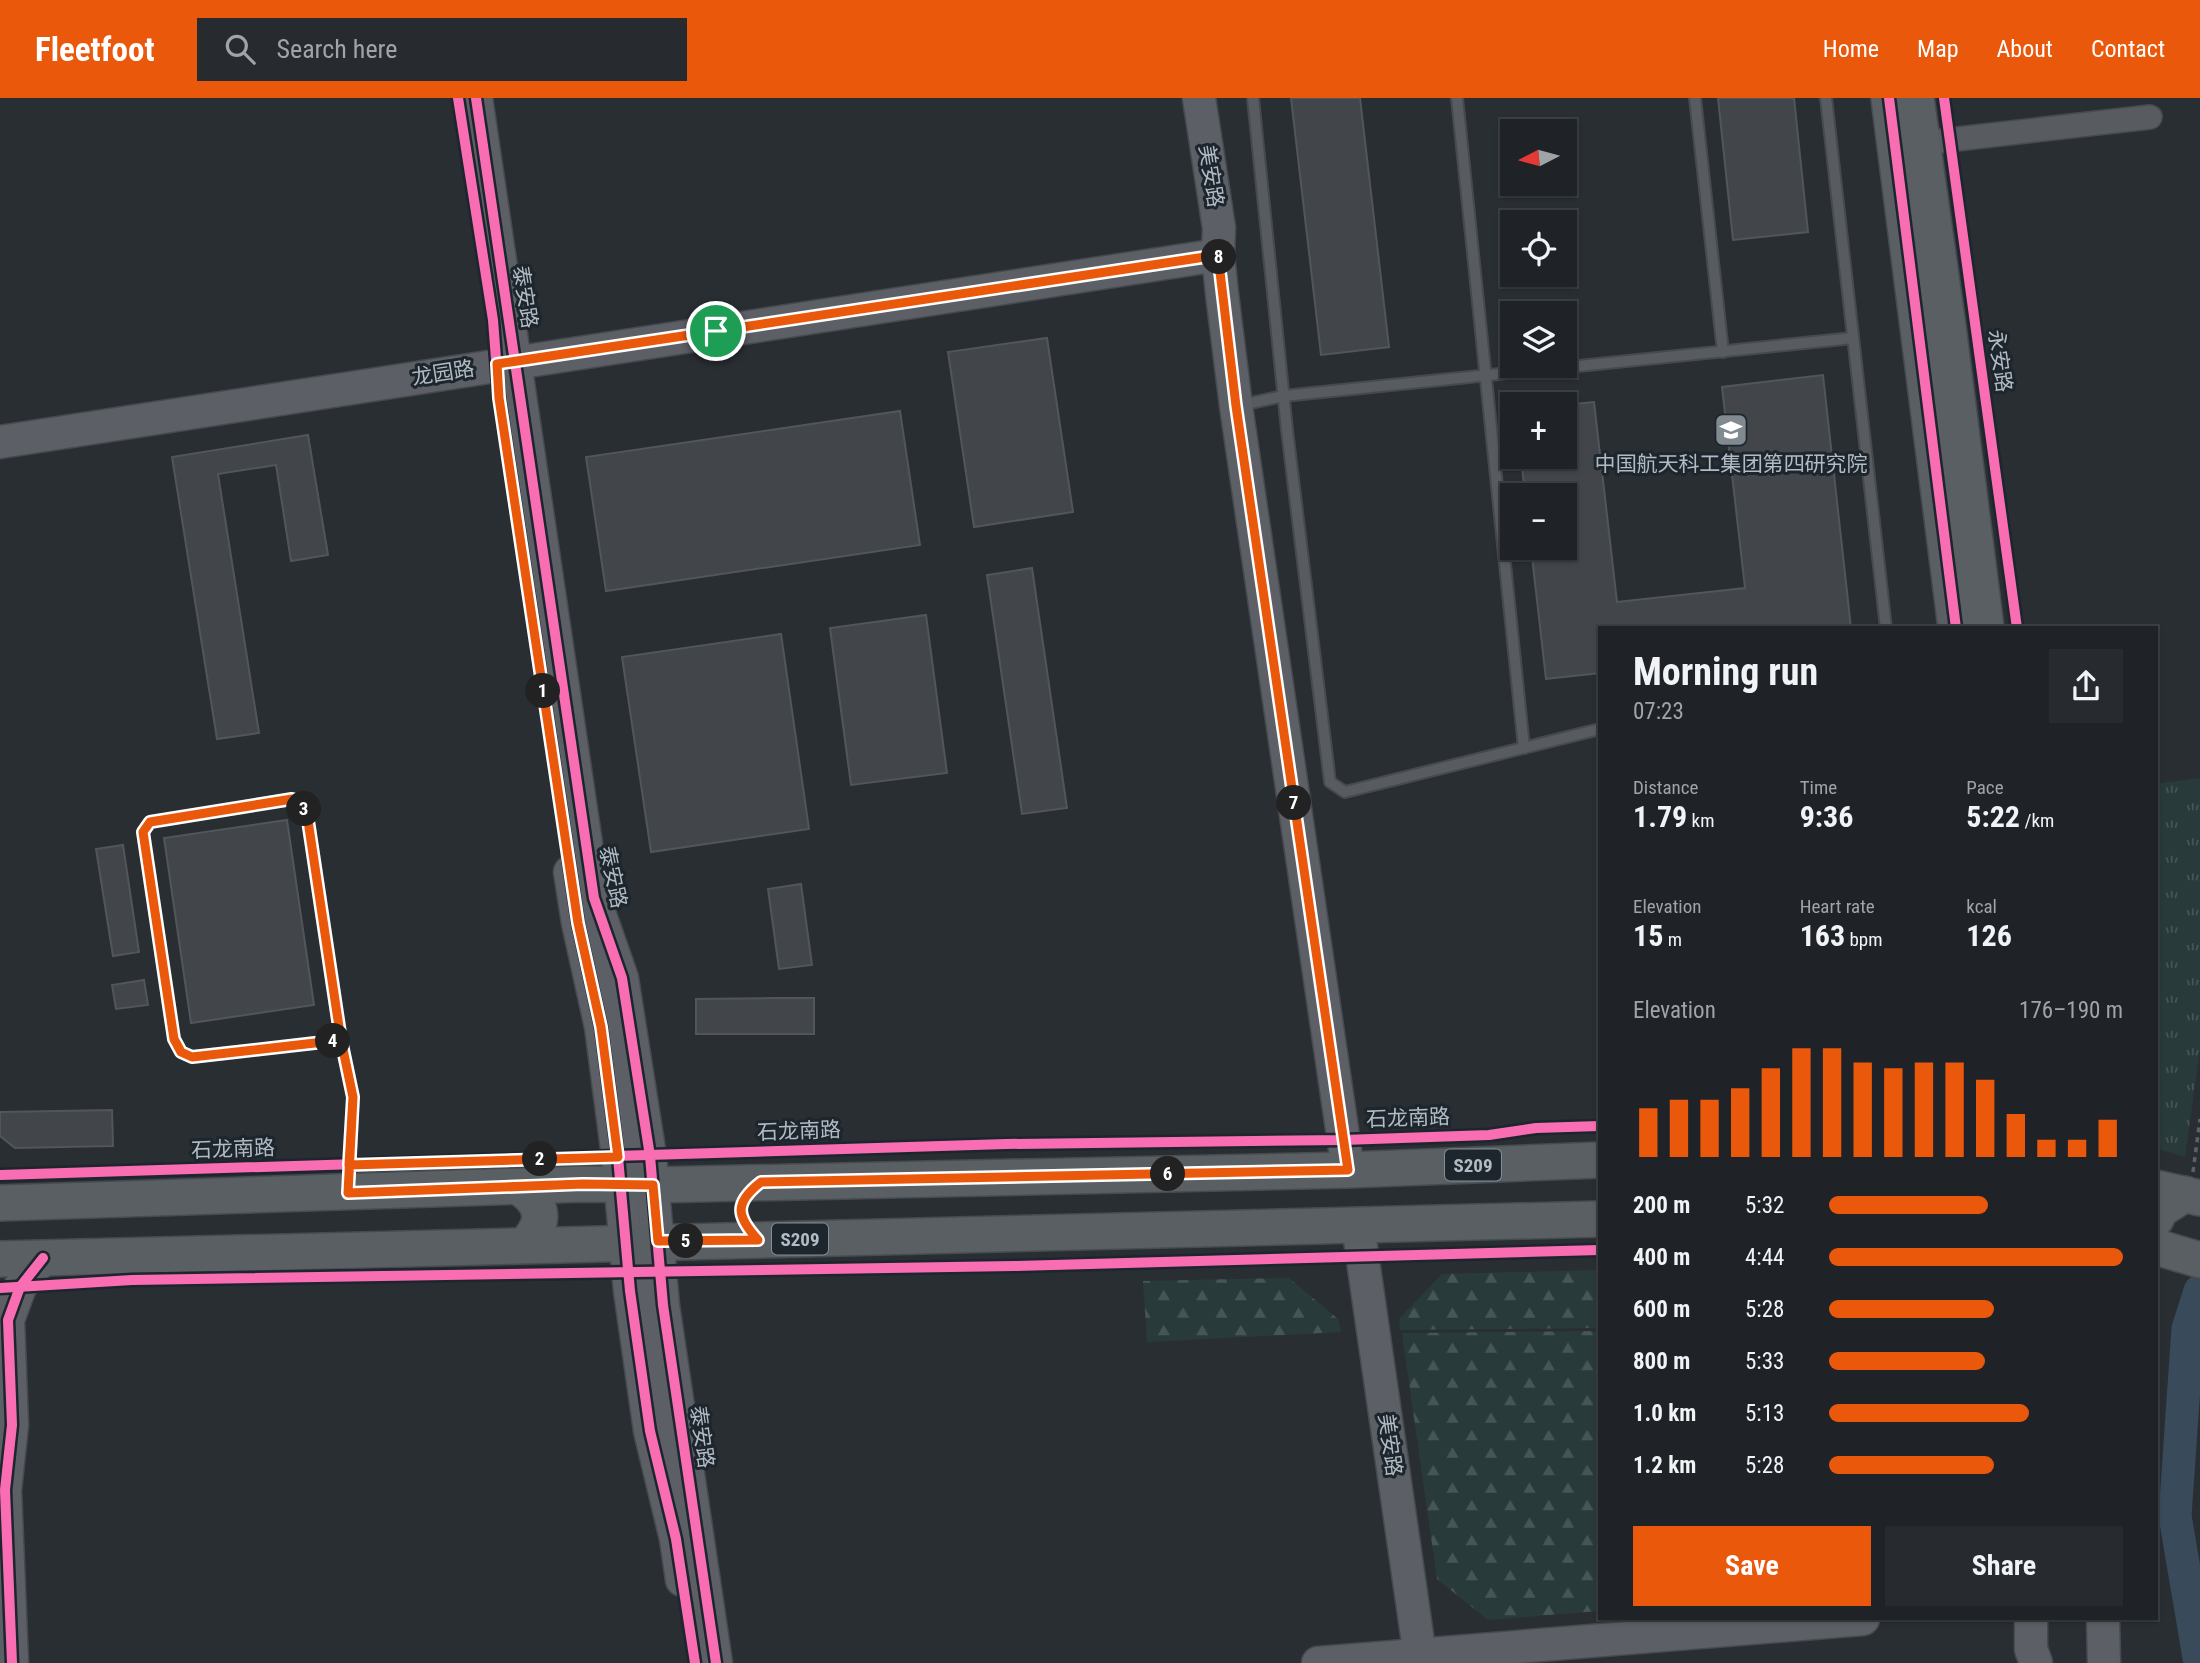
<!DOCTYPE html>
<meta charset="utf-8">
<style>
:root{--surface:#1f2226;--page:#272a2e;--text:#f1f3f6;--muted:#a1a4a7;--line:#3c3f43;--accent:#ea580c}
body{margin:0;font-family:"Roboto Condensed","Noto Sans SC",sans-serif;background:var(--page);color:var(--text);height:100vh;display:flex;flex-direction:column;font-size:26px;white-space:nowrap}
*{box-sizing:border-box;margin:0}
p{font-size:23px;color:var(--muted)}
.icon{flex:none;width:38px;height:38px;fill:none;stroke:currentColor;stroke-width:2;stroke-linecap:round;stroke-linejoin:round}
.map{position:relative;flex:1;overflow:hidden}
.sheet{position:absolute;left:1598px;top:528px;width:560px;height:994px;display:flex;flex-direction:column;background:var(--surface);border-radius:0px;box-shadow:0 2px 5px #0004,0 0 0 2px var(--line)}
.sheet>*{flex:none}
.needle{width:46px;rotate:264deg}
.buttons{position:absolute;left:1500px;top:21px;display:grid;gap:14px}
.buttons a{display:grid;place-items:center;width:77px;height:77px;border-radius:0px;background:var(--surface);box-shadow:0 2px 5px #0004,0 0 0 2px var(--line);font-size:35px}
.pin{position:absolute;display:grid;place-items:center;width:60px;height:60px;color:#fff;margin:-30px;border:4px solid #fff;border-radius:50%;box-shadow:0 2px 7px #0007}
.km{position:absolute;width:35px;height:35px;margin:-18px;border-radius:50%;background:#222;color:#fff;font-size:19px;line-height:35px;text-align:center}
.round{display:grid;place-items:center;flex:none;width:74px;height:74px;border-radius:0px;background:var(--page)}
.head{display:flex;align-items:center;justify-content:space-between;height:119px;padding:0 35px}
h1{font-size:38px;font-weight:700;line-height:52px}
.metrics{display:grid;grid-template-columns:repeat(3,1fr);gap:10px;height:119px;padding:7px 35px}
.metrics div{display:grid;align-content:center}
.metrics b{font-size:30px;font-weight:700}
.metrics small{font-size:19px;font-weight:400}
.metrics p{font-size:19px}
.chart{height:196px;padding:14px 35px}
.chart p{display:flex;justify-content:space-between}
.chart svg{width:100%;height:126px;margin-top:7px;stroke:var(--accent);stroke-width:6}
.primary-button{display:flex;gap:14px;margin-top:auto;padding:14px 35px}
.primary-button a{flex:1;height:80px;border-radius:0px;background:var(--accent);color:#fff;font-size:28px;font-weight:700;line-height:80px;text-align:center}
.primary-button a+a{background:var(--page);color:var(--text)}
ul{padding:0 35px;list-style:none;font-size:23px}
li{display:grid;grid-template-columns:112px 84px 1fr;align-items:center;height:52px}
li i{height:18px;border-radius:9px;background:var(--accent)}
header{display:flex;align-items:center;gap:42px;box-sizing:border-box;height:98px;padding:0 35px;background:var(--accent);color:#fff}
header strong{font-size:33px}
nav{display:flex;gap:38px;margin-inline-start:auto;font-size:24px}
.search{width:490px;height:63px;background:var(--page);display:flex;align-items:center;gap:18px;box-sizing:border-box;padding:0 24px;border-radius:0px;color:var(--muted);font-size:26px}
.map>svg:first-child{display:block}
.forest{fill:url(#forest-firs)}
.park{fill:url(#park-tufts)}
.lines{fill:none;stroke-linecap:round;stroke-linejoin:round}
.river{stroke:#394a5b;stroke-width:33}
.building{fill:#42464b;stroke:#50565b;stroke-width:2}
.lane-casing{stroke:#464a4e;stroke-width:14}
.street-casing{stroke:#464a4e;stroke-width:26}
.secondary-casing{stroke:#464a4e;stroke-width:35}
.primary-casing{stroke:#464b50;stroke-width:38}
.path{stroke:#5c6165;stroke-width:3.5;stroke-dasharray:5 5;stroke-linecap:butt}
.lane{stroke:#585c61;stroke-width:10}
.street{stroke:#585c61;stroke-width:23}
.secondary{stroke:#5c6066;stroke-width:32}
.primary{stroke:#5a5f63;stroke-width:35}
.cycleway-casing{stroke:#1d252d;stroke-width:15}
.cycleway{stroke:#f96db3;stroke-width:10}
.route-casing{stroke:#fff;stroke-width:14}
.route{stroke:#ea580c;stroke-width:9}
.labels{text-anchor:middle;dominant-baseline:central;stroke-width:6;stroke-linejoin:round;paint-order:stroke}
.shield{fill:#1d252d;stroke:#858e97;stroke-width:2}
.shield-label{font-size:19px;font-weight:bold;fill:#b2bbc4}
.street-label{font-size:21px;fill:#b2bbc4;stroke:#1d252d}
.poi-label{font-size:21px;fill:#b2bbc4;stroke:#1d252d}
</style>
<header>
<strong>Fleetfoot</strong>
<div class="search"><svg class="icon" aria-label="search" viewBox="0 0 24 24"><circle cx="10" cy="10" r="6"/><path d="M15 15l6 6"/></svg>Search here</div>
<nav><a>Home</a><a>Map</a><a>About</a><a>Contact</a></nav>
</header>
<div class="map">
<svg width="2200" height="1565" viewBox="0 0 2200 1565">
<defs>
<pattern id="forest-firs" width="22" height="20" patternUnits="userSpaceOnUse" patternTransform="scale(1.75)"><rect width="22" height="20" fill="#293a3a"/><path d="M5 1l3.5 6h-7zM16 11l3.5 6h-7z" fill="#465555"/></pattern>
<pattern id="park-tufts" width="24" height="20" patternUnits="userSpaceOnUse" patternTransform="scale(1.75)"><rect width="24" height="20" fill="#293a3a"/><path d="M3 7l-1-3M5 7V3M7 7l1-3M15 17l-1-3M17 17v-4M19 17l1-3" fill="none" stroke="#465555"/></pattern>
</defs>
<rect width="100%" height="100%" fill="#292e33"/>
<g class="forest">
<polygon points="1599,1172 1599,1230 1400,1232 1399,1221 1442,1176"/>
<polygon points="1289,1180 1338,1221 1341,1234 1147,1244 1143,1183"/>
<polygon points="1599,1233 1599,1513 1488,1522 1437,1481 1402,1235"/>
</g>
<polygon class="park" points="2200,680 2200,951 2185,1059 2156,1050 2156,686"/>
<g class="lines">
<polyline class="river" points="2200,1193 2188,1231 2175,1418 2200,1565"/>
</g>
<g class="building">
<polygon points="1291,0 1360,0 1389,249 1321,257"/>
<polygon points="1718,0 1794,0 1808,134 1733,142"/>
<polygon points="1047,240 1073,414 974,429 948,254"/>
<polygon points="1823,277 1851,530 1600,530 1600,575 1546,581 1531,450 1564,450 1564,397 1525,397 1521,359 1564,359 1564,307 1594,304 1617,504 1745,490 1722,289"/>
<polygon points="900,313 920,447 606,493 586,359"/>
<polygon points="308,337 328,457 291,463 276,367 218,376 259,635 217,641 172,359"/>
<polygon points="1032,470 1067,710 1022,716 987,477"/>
<polygon points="926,517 947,675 851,687 830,530"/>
<polygon points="781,536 809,731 651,754 622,559"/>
<polygon points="287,722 314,907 191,925 164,740"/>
<polygon points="123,747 139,854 113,858 96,751"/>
<polygon points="801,786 812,867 779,871 768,791"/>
<polygon points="144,882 148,907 116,911 112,887"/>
<polygon points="774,900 814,900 814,936 696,936 696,901"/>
<polygon points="112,1012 113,1048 15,1050 0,1038 0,1014"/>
</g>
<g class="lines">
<defs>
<g id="lane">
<polyline points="1253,0 1287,332 1330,684 1345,694 1600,631"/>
<polyline points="1457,0 1524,650"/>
<polyline points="1695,0 1723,254"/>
<polyline points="1826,0 1886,530"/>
<polyline points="1237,308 1283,298 1853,240"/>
<polyline points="341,942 192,959 181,954 174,941 143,734 150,724 292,701 299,704 307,716 341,942 353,999 348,1089"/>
</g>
<polyline id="street" points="1922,45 2150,19"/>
<g id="secondary">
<polyline points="476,0 594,800 622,880 650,1058 663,1207 716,1565"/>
<polyline points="1199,0 1219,130 1218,157 1222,196 1236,308 1348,1072"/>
<polyline points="0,344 1218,157"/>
<polyline points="570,774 578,825 601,929 618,1059 630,1193 650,1333 676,1441 682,1482"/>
<polyline points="1358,1128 1421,1565"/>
<polyline points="2031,1521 2031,1551 2036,1565"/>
<polyline points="2103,1521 2104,1565"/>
<polyline points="12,1565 5,1392 12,1327 8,1222 20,1189 43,1160"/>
<polyline points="1318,1565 1863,1521"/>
</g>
<g id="primary">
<polyline points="1889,0 1956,530"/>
<polyline points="1916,0 1948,229 1986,530"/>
<path d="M519,1089C545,1107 546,1124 525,1147"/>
<polyline points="2156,1090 2200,1100"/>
<polyline points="0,1105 583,1086 653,1087 1348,1072 1600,1062"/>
<polyline points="2156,1121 2160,1112 2185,1096"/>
<polyline points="2156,1149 2200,1162"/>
<polyline points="0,1161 1600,1121"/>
</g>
</defs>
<use href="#lane" class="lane-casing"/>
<use href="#street" class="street-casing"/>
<use href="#secondary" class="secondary-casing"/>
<use href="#primary" class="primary-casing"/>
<polyline class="path" points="2193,1074 2200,1021"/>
<use href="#lane" class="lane"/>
<use href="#street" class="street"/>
<use href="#secondary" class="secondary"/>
<use href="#primary" class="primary"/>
<defs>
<g id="cycleway">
<polyline points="458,0 493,222 499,300 578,825 601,929 618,1059 630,1193 650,1333 676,1441 695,1565"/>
<polyline points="476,0 594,800 622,880 650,1058 663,1207 716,1565"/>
<polyline points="1889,0 1956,530"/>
<polyline points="1944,0 2017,530"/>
<polyline points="0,1077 1006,1046 1343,1042 1489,1037 1536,1030 1600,1028"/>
<polyline points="0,1190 132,1182 1014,1168 1600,1152"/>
<polyline points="12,1565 5,1392 12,1327 8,1222 20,1189 43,1160"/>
</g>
</defs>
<use href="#cycleway" class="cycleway-casing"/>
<use href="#cycleway" class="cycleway"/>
</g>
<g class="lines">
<defs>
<path id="route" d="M716,233L497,266L499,300L578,825L601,929L618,1059L349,1067L353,999L341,942L307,716L299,704L292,701L150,724L143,734L174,941L181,954L192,959L341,942L353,999L348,1095L583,1086L653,1087L658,1143L758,1142C736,1118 734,1105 761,1084L1348,1072L1236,308L1218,157L716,233"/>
</defs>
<use href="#route" class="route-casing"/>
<use href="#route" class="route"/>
</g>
<defs>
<symbol id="university-square" viewBox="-11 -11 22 22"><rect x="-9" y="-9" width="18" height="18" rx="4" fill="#828a91" stroke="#1d252d"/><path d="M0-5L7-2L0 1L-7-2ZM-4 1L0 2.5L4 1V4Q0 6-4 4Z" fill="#fff"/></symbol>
</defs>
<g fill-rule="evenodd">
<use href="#university-square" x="1712" y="313" width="38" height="38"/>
</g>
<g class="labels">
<g class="shield">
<rect x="1445" y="1051.5" width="56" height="31" rx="5"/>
<rect x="772" y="1125.5" width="56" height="31" rx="5"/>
</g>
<g class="shield-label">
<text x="1473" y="1067">S209</text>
<text x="800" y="1141">S209</text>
</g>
<g class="street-label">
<text transform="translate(1211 78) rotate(81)">美安路</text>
<text transform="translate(525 199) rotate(81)">泰安路</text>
<text transform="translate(2000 263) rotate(82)">永安路</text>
<text transform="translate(443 275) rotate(-9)">龙园路</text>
<text transform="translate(613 779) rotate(78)">泰安路</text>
<text transform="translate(1408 1020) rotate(-2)">石龙南路</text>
<text transform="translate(799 1033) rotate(-2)">石龙南路</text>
<text transform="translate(233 1051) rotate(-2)">石龙南路</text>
<text transform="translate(702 1339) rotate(82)">泰安路</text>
<text transform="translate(1390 1347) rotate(82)">美安路</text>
</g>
<g class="poi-label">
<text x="1731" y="366">中国航天科工集团第四研究院</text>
</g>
</g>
</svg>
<div class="buttons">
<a><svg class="needle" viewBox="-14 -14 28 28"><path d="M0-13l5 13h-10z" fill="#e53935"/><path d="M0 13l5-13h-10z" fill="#a1a4a7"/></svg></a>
<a><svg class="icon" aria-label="locate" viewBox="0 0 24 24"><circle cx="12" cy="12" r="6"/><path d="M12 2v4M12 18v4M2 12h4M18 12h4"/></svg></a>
<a><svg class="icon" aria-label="layers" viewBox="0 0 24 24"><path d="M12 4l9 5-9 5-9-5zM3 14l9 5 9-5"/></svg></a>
<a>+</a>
<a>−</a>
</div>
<div class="pin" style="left:716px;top:233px;background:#1e9e55"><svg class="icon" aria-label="arrive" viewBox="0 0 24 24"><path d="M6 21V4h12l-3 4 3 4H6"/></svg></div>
<b class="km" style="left:543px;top:593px">1</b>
<b class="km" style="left:540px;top:1061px">2</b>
<b class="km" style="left:304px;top:711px">3</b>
<b class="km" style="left:333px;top:943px">4</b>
<b class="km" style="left:686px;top:1143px">5</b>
<b class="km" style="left:1168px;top:1076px">6</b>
<b class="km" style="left:1294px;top:705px">7</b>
<b class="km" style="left:1219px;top:159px">8</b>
<section class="sheet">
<div class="head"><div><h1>Morning run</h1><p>07:23</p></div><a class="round"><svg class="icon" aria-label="share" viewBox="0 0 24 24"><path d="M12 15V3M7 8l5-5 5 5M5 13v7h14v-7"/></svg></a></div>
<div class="metrics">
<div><p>Distance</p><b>1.79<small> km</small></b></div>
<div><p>Time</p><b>9:36</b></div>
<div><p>Pace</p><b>5:22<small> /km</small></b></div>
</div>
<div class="metrics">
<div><p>Elevation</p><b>15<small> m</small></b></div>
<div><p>Heart rate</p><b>163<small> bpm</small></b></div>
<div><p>kcal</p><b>126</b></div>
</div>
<div class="chart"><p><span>Elevation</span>176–190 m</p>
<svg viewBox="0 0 160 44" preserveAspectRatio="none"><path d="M5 44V27M15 44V24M25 44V24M35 44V20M45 44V13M55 44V6M65 44V6M75 44V11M85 44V13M95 44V11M105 44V11M115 44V17M125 44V29M135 44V38M145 44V38M155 44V31"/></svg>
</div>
<ul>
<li><b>200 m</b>5:32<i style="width:54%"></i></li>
<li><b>400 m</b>4:44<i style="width:100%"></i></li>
<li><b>600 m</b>5:28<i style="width:56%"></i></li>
<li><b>800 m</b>5:33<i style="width:53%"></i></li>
<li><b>1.0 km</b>5:13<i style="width:68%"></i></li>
<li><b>1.2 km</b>5:28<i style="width:56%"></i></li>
</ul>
<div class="primary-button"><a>Save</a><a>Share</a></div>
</section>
</div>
